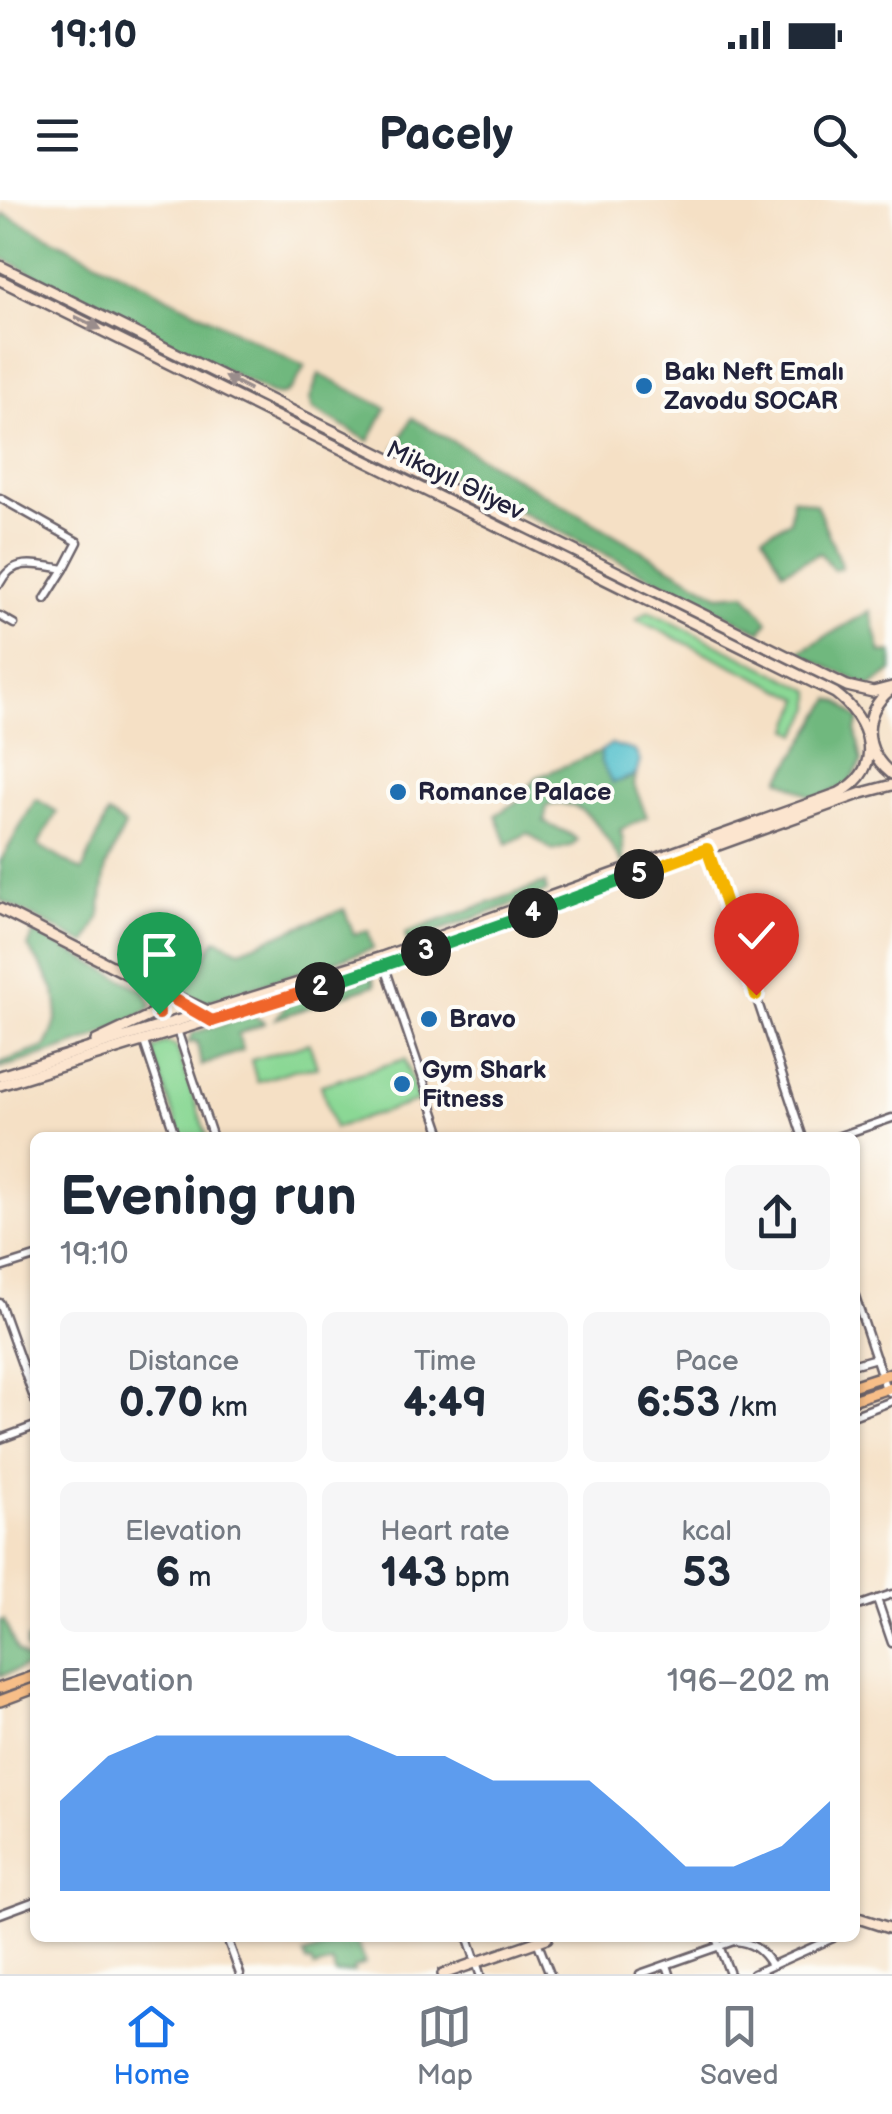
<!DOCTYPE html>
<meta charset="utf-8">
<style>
:root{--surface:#fff;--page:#f6f6f7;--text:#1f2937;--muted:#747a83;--line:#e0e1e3;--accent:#1a73e8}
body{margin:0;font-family:"Balsamiq Sans",sans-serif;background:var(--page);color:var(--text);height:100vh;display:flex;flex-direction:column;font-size:38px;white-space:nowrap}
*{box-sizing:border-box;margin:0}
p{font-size:32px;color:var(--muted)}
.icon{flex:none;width:55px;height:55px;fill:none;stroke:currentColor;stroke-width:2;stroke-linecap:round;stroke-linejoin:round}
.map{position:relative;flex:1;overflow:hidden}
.details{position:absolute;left:30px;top:932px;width:830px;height:810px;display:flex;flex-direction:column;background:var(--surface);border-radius:15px;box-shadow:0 2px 8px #0004}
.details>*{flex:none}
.pin{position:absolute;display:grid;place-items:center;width:85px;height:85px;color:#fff;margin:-102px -42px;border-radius:50% 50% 50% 0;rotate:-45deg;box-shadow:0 0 10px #0007}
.pin .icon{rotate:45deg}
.km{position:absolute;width:50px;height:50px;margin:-25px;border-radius:50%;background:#222;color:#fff;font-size:28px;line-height:50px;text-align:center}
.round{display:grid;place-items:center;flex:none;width:105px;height:105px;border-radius:15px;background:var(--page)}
.headline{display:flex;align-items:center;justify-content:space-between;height:170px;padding:0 30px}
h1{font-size:55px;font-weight:800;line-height:75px}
.figures{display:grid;grid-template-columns:repeat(3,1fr);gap:15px;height:170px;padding:10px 30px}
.figures div{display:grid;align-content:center;border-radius:15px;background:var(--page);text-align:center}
.figures b{font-size:42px;font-weight:800}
.figures small{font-size:28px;font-weight:400}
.figures p{font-size:28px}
.chart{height:280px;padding:20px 30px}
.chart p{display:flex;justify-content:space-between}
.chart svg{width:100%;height:180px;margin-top:10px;fill:var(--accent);opacity:.7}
.status{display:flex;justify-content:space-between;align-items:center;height:70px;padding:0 50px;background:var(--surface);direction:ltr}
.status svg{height:28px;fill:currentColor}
header{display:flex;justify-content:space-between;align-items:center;height:130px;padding:0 30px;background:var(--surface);font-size:45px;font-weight:800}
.tab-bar{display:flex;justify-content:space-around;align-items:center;height:140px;border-top:2px solid var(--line);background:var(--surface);font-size:28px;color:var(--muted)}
.tab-bar a{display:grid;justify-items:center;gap:5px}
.tab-bar .selected{color:var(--accent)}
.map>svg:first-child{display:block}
.green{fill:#8bd895;stroke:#567d68;stroke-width:2.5}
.forest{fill:#70b87e;stroke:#496d5c;stroke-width:2.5}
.water{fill:#53c0cc;stroke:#3a7184;stroke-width:2.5}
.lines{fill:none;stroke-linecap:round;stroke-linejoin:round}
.street-casing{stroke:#6c646b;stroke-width:11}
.secondary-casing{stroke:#6c646b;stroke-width:14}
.primary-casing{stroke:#6c646b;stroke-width:14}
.street{stroke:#fff;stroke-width:6}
.secondary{stroke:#fce5cf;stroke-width:9}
.primary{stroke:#f7be88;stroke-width:9}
.oneway{fill:#9a8d8c}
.split-1-casing{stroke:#fff;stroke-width:20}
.split-2-casing{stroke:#fff;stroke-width:20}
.split-3-casing{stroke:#fff;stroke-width:20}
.split-4-casing{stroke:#fff;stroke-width:20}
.split-5-casing{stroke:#fff;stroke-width:20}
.split-6-casing{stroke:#fff;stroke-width:20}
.split-7-casing{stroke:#fff;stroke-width:20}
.split-1{stroke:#f0652b;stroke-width:12}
.split-2{stroke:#f0652b;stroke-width:12}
.split-3{stroke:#22a559;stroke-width:12}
.split-4{stroke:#22a559;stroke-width:12}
.split-5{stroke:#22a559;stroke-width:12}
.split-6{stroke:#f5b400;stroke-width:12}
.split-7{stroke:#f5b400;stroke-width:12}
.poi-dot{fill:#1f6fb2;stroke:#fdfcf7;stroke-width:4}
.labels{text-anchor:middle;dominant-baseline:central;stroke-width:8;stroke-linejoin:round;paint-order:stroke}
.poi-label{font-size:25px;font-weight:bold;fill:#22223b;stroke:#fdfcf7;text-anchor:start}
.street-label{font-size:25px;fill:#22223b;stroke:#fdfcf7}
</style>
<div class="status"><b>19:10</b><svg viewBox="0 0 49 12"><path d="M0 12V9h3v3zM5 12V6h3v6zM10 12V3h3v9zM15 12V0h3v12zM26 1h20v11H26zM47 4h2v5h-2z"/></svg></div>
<header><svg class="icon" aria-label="menu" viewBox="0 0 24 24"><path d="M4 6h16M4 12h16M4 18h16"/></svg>Pacely<svg class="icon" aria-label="search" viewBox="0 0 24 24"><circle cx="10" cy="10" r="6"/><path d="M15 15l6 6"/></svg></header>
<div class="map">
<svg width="892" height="1774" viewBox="0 0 892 1774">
<rect width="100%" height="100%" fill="#fdfcf7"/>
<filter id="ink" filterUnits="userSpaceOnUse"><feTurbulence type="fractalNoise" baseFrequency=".01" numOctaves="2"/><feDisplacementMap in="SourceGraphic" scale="20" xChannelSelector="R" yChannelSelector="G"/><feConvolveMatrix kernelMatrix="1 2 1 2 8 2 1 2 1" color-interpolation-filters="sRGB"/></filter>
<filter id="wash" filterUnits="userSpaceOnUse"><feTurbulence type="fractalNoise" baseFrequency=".0048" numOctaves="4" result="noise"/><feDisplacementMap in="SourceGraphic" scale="40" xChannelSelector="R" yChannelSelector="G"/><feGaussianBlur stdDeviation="2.25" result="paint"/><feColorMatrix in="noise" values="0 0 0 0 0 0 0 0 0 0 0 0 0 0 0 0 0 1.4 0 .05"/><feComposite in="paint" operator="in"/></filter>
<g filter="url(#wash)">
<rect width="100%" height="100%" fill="#f5e0c5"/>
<g class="green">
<polygon points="649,411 812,491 812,509 798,534 790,529 801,499 636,419"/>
<polygon points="166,842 176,846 178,851 207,937 181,937 154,857 154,849"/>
<polygon points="309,843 317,867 293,870 257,882 251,860"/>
<polygon points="405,859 418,901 334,928 321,885"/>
</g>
<g class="forest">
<path d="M4,14L305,166C296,181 291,200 271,193L0,57V22Z"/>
<polygon points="319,174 386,208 369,241 313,209 310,199"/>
<polygon points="412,218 719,395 745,393 768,421 761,432 395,249"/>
<polygon points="792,298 816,304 842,367 834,370 820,353 783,371 763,335 790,321"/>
<polygon points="870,411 881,453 892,452 892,471 870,487 798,453"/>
<polygon points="831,499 840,502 859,519 856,532 862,562 848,585 815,599 780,579"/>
<path d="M601,551V563L623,581L636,575L634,585L647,617L620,630L623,639V665C605,637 587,594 547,606L544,622C556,630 567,629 577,640L573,645L553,651L528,633L507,644L496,615L519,600L537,577Z"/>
<polygon points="36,599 57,612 38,645 82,671 108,614 125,626 106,667 100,716 86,744 0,700 0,662"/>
<polygon points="545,683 547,692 407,742 405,733"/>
<polygon points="344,709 354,734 368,730 373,749 204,803 183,791 216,739 240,750"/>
<path d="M34,732L145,791L152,806C127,832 37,857 0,868V863L45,847C70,805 53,783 28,747Z"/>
<polygon points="372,776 375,785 275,819 288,803"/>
<polygon points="253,815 265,823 238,834 243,850 201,866 197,841 188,843 193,833"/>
<polygon points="4,1420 17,1451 28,1460 32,1456 26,1448 27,1440 35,1437 35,1464 0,1476 0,1421"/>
<polygon points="350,1738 355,1738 365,1764 353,1768 354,1772 335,1774 333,1763 314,1768 311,1762 307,1763 304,1755"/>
</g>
<polygon class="water" points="611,544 635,551 640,561 636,575 613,583 601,563 601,551"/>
</g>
<g filter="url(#ink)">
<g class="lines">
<defs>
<g id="street">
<path d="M0,298L78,342L64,369C39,365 14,356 0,383"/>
<polyline points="45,399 64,369"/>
<polyline points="0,416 14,424"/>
<polyline points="707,649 803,938"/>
<polyline points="384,764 443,938"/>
<polyline points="177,830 213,938"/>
<polyline points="144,842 176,938"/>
<polyline points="834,938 892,918"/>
<polyline points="0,1068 35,1057"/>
<polyline points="855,1096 886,1189 892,1194"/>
<polyline points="0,1103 35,1201"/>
<polyline points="855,1164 876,1158"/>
<polyline points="855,1215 892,1201"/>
<polyline points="0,1239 35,1226"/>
<polyline points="877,1399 892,1443"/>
<polyline points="855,1407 892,1394"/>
<polyline points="0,1714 35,1701"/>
<polyline points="227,1738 240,1774"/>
<polyline points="468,1738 480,1774"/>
<polyline points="716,1738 730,1774"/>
<polyline points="537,1741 550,1774"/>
<polyline points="667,1765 670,1774"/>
<path d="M640,1774L734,1741C752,1742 762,1750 771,1765"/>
<polyline points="753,1774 833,1738"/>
</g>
<g id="secondary">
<polyline points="0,66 847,486 873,492 892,487"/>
<path d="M0,80L835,493C870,519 887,568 839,593L382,757L0,876"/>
<path d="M890,490C861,514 863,551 892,574"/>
<polyline points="0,709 145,783 208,811"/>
<polyline points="96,841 151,815 159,801"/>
<polyline points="0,885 385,766 862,593 892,585"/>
<polyline points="855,1717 892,1729"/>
<polyline points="443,1774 547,1738"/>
</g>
<g id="primary">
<polyline points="855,1185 892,1173"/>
<polyline points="855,1199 892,1187"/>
<polyline points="0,1488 35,1476"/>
<polyline points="0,1501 35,1488"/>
</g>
</defs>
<use href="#street" class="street-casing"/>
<use href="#secondary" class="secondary-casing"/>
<use href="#primary" class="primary-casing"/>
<use href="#street" class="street"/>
<use href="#secondary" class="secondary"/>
<use href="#primary" class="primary"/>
</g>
<defs><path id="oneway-solid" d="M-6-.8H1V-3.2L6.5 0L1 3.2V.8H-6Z" transform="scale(2.5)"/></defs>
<g class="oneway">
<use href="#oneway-solid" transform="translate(88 123) rotate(26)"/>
<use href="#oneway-solid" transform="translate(237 183) rotate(-153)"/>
</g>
</g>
<g class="lines" filter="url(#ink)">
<defs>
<polyline id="split-1" points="159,814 158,798 146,783 212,821"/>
<polyline id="split-2" points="212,821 320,787"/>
<polyline id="split-3" points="320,787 426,751"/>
<polyline id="split-4" points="426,751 533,713"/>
<polyline id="split-5" points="533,713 639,674"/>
<polyline id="split-6" points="639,674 707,649 720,686"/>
<polyline id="split-7" points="720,686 756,795"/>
</defs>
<use href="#split-1" class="split-1-casing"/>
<use href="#split-2" class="split-2-casing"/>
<use href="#split-3" class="split-3-casing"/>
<use href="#split-4" class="split-4-casing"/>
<use href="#split-5" class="split-5-casing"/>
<use href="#split-6" class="split-6-casing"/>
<use href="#split-7" class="split-7-casing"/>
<use href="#split-1" class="split-1"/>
<use href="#split-2" class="split-2"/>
<use href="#split-3" class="split-3"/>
<use href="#split-4" class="split-4"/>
<use href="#split-5" class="split-5"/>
<use href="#split-6" class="split-6"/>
<use href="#split-7" class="split-7"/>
</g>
<g class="poi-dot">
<circle cx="644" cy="186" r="10"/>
<circle cx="398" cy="592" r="10"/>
<circle cx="429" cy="819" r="10"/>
<circle cx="402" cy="884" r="10"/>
</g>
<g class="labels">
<g class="poi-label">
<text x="664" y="172">Bakı Neft Emalı<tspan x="664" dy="29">Zavodu SOCAR</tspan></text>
<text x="418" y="592">Romance Palace</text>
<text x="449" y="819">Bravo</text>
<text x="422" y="870">Gym Shark<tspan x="422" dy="29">Fitness</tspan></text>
</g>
<g class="street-label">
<text transform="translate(455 281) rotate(26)">Mikayıl Əliyev</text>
</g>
</g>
</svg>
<div class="pin" style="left:159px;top:814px;background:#1e9e55"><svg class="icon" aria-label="arrive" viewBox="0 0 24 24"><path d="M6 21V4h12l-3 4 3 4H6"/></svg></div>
<div class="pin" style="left:756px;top:795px;background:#d93025"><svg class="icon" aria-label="check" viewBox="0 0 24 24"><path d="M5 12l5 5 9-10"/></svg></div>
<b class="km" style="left:320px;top:787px">2</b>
<b class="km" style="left:426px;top:751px">3</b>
<b class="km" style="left:533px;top:713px">4</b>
<b class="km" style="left:639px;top:674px">5</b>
<section class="details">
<div class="headline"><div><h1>Evening run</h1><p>19:10</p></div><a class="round"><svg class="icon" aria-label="share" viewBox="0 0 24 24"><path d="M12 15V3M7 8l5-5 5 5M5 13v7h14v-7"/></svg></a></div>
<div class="figures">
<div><p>Distance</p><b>0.70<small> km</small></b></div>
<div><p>Time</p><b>4:49</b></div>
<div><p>Pace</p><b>6:53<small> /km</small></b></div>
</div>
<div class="figures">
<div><p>Elevation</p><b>6<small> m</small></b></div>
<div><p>Heart rate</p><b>143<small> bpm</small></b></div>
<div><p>kcal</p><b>53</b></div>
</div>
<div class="chart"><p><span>Elevation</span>196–202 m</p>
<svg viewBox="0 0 160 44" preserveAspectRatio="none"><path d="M0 44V22L10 11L20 6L30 6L40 6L50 6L60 6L70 11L80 11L90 17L100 17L110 17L120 27L130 38L140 38L150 33L160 22V44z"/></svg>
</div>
</section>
</div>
<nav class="tab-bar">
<a class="selected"><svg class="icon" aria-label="home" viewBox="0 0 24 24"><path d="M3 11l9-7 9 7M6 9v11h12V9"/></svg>Home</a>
<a><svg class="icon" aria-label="map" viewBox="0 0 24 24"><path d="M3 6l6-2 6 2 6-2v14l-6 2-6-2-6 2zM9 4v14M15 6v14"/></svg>Map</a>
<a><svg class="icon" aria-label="saved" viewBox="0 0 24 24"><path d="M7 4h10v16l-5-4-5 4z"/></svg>Saved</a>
</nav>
